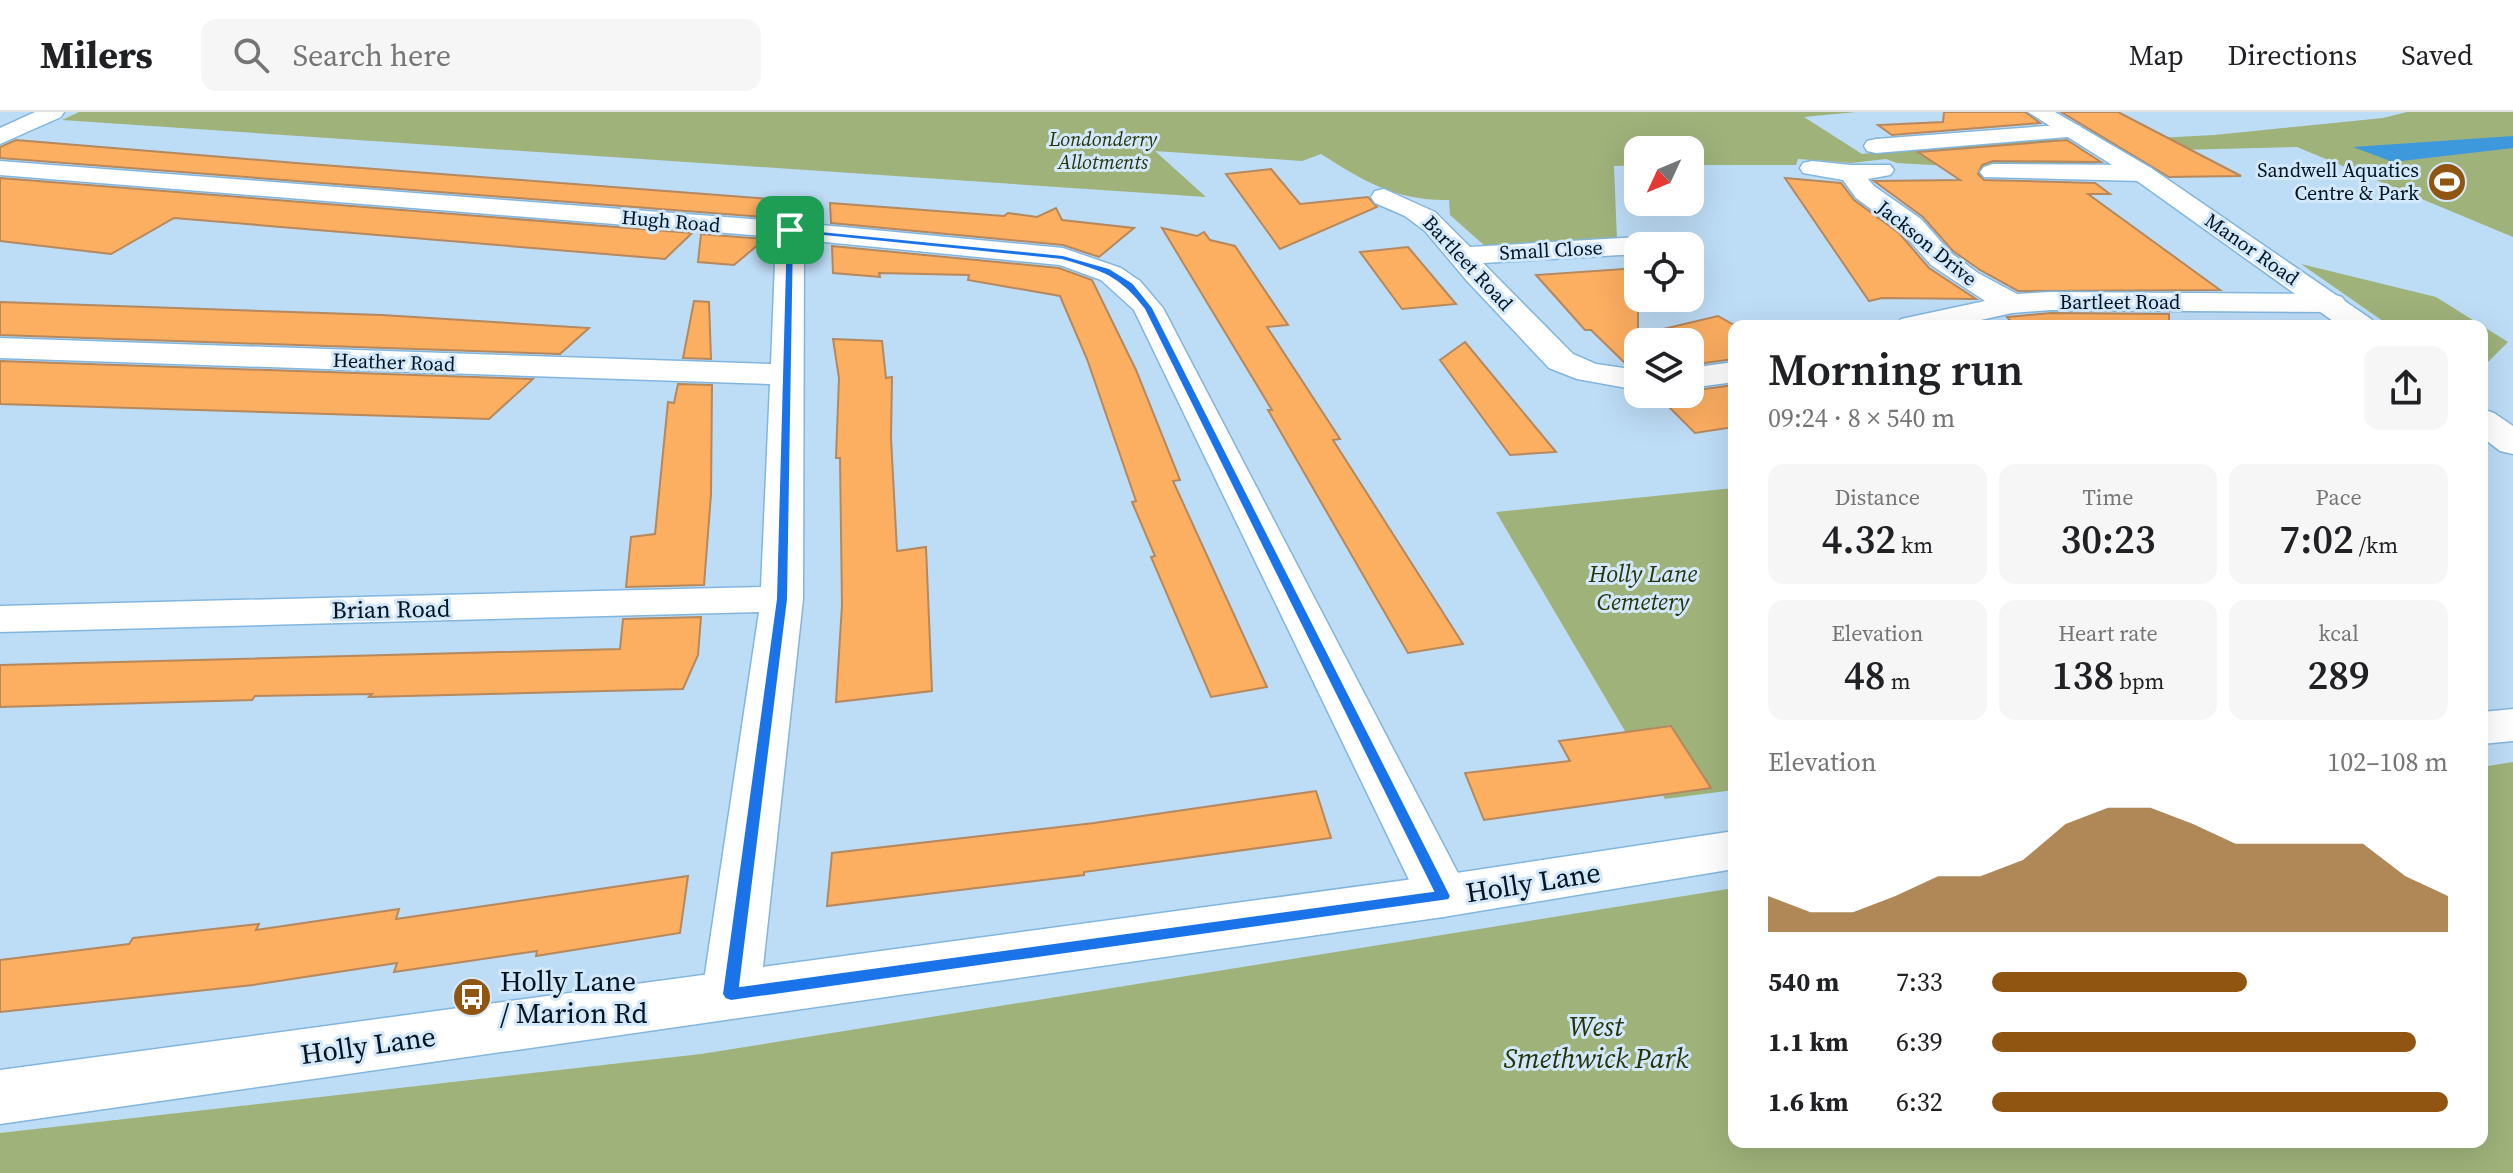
<!DOCTYPE html>
<meta charset="utf-8">
<style>
:root{--surface:#fff;--page:#f6f6f6;--text:#202124;--muted:#757577;--line:#e0e0e0;--accent:#8f5511}
body{margin:0;font-family:"Source Serif 4",serif;background:var(--page);color:var(--text);height:100vh;display:flex;flex-direction:column;font-size:30px;white-space:nowrap}
*{box-sizing:border-box;margin:0}
p{font-size:26px;color:var(--muted)}
.icon{flex:none;width:44px;height:44px;fill:none;stroke:currentColor;stroke-width:2;stroke-linecap:round;stroke-linejoin:round}
.map{position:relative;flex:1;overflow:hidden}
.details{position:absolute;left:1728px;top:208px;width:760px;height:828px;display:flex;flex-direction:column;background:var(--surface);border-radius:16px;box-shadow:0 8px 32px #0002}
.details>*{flex:none}
.needle{width:52px;rotate:226deg}
.buttons{position:absolute;left:1624px;top:24px;display:grid;gap:16px}
.buttons a{display:grid;place-items:center;width:80px;height:80px;border-radius:16px;background:var(--surface);box-shadow:0 8px 32px #0002;font-size:40px}
.pin{position:absolute;display:grid;place-items:center;width:68px;height:68px;color:#fff;margin:-34px;border-radius:16px;box-shadow:0 4px 12px #0006}
.round{display:grid;place-items:center;flex:none;width:84px;height:84px;border-radius:16px;background:var(--page)}
.summary{display:flex;align-items:center;justify-content:space-between;height:136px;padding:0 40px}
h1{font-size:44px;font-weight:600;line-height:60px}
.metrics{display:grid;grid-template-columns:repeat(3,1fr);gap:12px;height:136px;padding:8px 40px}
.metrics div{display:grid;align-content:center;border-radius:16px;background:var(--page);text-align:center}
.metrics b{font-size:40px;font-weight:600}
.metrics small{font-size:22px;font-weight:400}
.metrics p{font-size:22px}
.chart{height:224px;padding:16px 40px}
.chart p{display:flex;justify-content:space-between}
.chart svg{width:100%;height:144px;margin-top:8px;fill:var(--accent);opacity:.7}
ul{padding:0 40px;list-style:none;font-size:26px}
li{display:grid;grid-template-columns:128px 96px 1fr;align-items:center;height:60px}
li i{height:20px;border-radius:10px;background:var(--accent)}
header{display:flex;align-items:center;gap:48px;box-sizing:border-box;height:112px;padding:0 40px;background:var(--surface);border-bottom:2px solid var(--line)}
header strong{font-size:38px}
nav{display:flex;gap:44px;margin-inline-start:auto;font-size:28px}
.search{width:560px;height:72px;background:var(--page);display:flex;align-items:center;gap:20px;box-sizing:border-box;padding:0 28px;border-radius:16px;color:var(--muted);font-size:30px}
.map>svg:first-child{display:block}
.green{fill:#9fb27a}
.water{fill:#3d99db}
.building{fill:#fcae61;stroke:#b6885d;stroke-width:2}
.lines{fill:none;stroke-linecap:round;stroke-linejoin:round}
.minor-casing{stroke:#82b6df;stroke-width:3}
.tertiary-casing{stroke:#82b6df;stroke-width:3}
.minor{fill:#fff;fill-rule:evenodd}
.tertiary{fill:#fff;fill-rule:evenodd}
.route{fill:#1a73e8;stroke:#fff;stroke-width:2;fill-rule:evenodd}
.labels{text-anchor:middle;dominant-baseline:central;stroke-width:6;stroke-linejoin:round;paint-order:stroke}
.far-park-label{font-size:20px;font-style:italic;fill:#273309;stroke:#d3e8fa}
.far-poi-label{font-size:20px;fill:#011422;stroke:#d3e8fa;text-anchor:end}
.far-street-label{font-size:20px;fill:#011422;stroke:#d3e8fa}
.park-label{font-size:24px;font-style:italic;fill:#273309;stroke:#d3e8fa}
.street-label{font-size:24px;fill:#011422;stroke:#d3e8fa}
.near-street-label{font-size:28px;fill:#011422;stroke:#d3e8fa}
.near-poi-label{font-size:28px;fill:#011422;stroke:#d3e8fa;text-anchor:start}
.near-park-label{font-size:28px;font-style:italic;fill:#273309;stroke:#d3e8fa}
</style>
<header>
<strong>Milers</strong>
<div class="search"><svg class="icon" aria-label="search" viewBox="0 0 24 24"><circle cx="10" cy="10" r="6"/><path d="M15 15l6 6"/></svg>Search here</div>
<nav><a>Map</a><a>Directions</a><a>Saved</a></nav>
</header>
<div class="map">
<svg width="2513" height="1061" viewBox="0 0 2513 1061">
<rect width="100%" height="100%" fill="#bddcf6"/>
<g class="green">
<path d="M79,0H1856L1804,5L1862,42L2050,22L2101,55L2003,57L1897,51L1886,47L1851,51L1798,47L1796,53H1690V38H1638V53L1614,54L1617,128L1486,135L1450,103L1449,88C1397,89 1363,69 1321,42L1302,49L1155,39L1206,85L62,8Z"/>
<polygon points="2407,0 2513,0 2513,125 2297,35 2137,39 2119,28 2214,23 2383,6"/>
<polygon points="2301,152 2436,185 2508,230 2482,256 2482,214 2390,214"/>
<polygon points="1734,376 1734,678 1665,687 1496,400"/>
<polygon points="2513,650 2513,1061 0,1061 0,1021 701,942 1734,776 1734,1030 2482,1030 2482,655"/>
</g>
<polygon class="water" points="2513,24 2513,36 2393,50 2353,35"/>
<g class="building">
<polygon points="1944,0 2025,0 2040,11 1892,23 1878,13 1943,10"/>
<polygon points="2061,0 2118,0 2241,64 2169,65"/>
<polygon points="16,28 296,51 810,90 789,107 0,46 0,35"/>
<polygon points="2067,28 2101,50 1993,49 1982,53 1978,62 1984,68 2095,71 2110,82 2088,82 2220,178 2018,179 1980,158 1953,139 1923,105 1874,69 1960,68 1918,40"/>
<polygon points="1271,57 1300,92 1368,85 1377,95 1280,137 1226,62"/>
<polygon points="0,66 692,121 665,147 174,106 111,142 0,129"/>
<polygon points="1785,66 1841,71 1854,88 1899,121 1929,156 1976,187 1882,186 1869,189"/>
<polygon points="830,91 1004,104 1008,101 1037,105 1056,96 1062,108 1134,116 1099,145 1063,133 831,111"/>
<polygon points="1162,116 1197,124 1204,120 1210,128 1235,134 1288,213 1267,215 1340,327 1333,328 1463,532 1408,541 1268,298 1272,298"/>
<polygon points="701,122 765,127 734,153 698,150"/>
<polygon points="832,134 1059,156 1092,168 1136,258 1180,368 1173,369 1267,575 1211,585 1151,445 1155,444 1132,390 1136,389 1087,247 1060,184 968,168 969,163 879,161 880,165 833,161"/>
<polygon points="1408,135 1445,179 1456,192 1402,197 1360,140"/>
<polygon points="1638,156 1638,223 1718,204 1734,213 1734,247 1690,253 1690,230 1638,230 1638,255 1627,253 1591,218 1585,218 1536,163"/>
<polygon points="694,189 709,190 711,247 683,246"/>
<polygon points="0,190 382,203 589,216 560,242 0,223"/>
<polygon points="2051,201 2169,202 2169,214 2015,214 2007,205"/>
<polygon points="833,227 882,229 886,266 892,265 891,326 897,439 926,435 932,579 836,590 842,493 840,346 836,346 839,266"/>
<polygon points="1465,230 1556,340 1510,343 1440,248"/>
<polygon points="0,249 533,267 489,307 0,292"/>
<polygon points="678,272 712,273 711,382 704,473 626,475 631,425 655,422 668,290 674,291"/>
<polygon points="1734,273 1734,315 1695,321 1656,282 1690,282 1690,279"/>
<polygon points="701,505 698,543 683,577 369,585 372,582 255,584 252,588 0,595 0,553 620,537 623,507"/>
<polygon points="1671,614 1711,676 1484,708 1465,661 1570,649 1559,629"/>
<polygon points="1316,679 1331,726 1084,760 1084,763 827,794 832,741 1094,711"/>
<polygon points="688,764 680,821 536,844 537,839 394,860 397,851 253,873 0,900 0,848 129,832 133,826 259,812 256,818 399,797 396,807"/>
</g>
<g class="lines">
<defs>
<g id="minor">
<polygon points="35,0 64,0 61,5 0,32 0,16"/>
<polygon points="2072,12 2080,14 2084,19 2080,24 1876,41 1867,39 1864,34 1867,29 1876,27"/>
<polygon points="0,49 790,110 1063,136 1121,156 1140,169 1163,196 1470,784 1462,799 1443,805 1424,799 1134,198 1101,168 1060,153 804,128 803,487 760,882 752,899 731,906 710,899 702,882 759,500 0,520 0,494 761,475 770,272 0,246 0,226 771,252 776,125 0,63"/>
<polygon points="1812,49 1851,53 1890,53 1894,58 1890,63 1868,67 1874,74 1921,107 1951,141 1978,161 2017,182 2051,180 2331,182 2342,185 2346,191 2342,197 2331,200 2051,198 2012,201 1954,214 1896,214 1901,207 1985,189 1931,153 1901,119 1856,86 1843,68 1803,61 1800,56 1803,51"/>
<polygon points="1993,52 2142,53 2151,56 2155,61 2151,66 2142,69 1984,65 1980,60 1984,55"/>
<polygon points="1384,77 1435,100 1470,135 1640,125 1650,127 1653,134 1638,134 1638,142 1483,151 1573,242 1596,252 1638,258 1638,278 1577,267 1549,256 1467,169 1425,119 1405,104 1375,91 1371,85 1375,79"/>
<polygon points="1734,250 1734,270 1690,276 1690,256"/>
</g>
<g id="tertiary">
<polygon points="2028,0 2055,0 2151,56 2371,207 2376,214 2340,214 2133,66"/>
<polygon points="2482,297 2494,301 2513,314 2513,342 2500,339 2482,325"/>
<polygon points="2513,597 2513,629 2482,632 2482,600"/>
<polygon points="1734,719 1734,757 1443,805 0,1012 0,958 1443,763"/>
</g>
</defs>
<use href="#minor" class="minor-casing"/>
<use href="#tertiary" class="tertiary-casing"/>
<use href="#minor" class="minor"/>
<use href="#tertiary" class="tertiary"/>
</g>
<path class="route" d="M790,116L1063,143L1109,156L1133,171L1153,196L1451,784L1449,788L731,889L725,887L722,882L776,487L786,118ZM794,121L1062,148C1101,159 1119,164 1144,197L1433,779L740,874L788,487Z"/>
<defs>
<symbol id="stadium-disc" viewBox="-11 -11 22 22"><circle r="9.5" fill="#8f5511" stroke="#d3e8fa"/><path d="M0-5a6.5 5 0 1 0 0 10a6.5 5 0 1 0 0-10ZM-3.5-1.8h7v3.6h-7Z" fill="#fff"/></symbol>
<symbol id="bus-disc" viewBox="-11 -11 22 22"><circle r="9.5" fill="#8f5511" stroke="#d3e8fa"/><path d="M-5-6H5V4H4V6H2V4H-2V6H-4V4H-5ZM-3.5-4V0h7V-4ZM-3.5 1.2v1.5H-2V1.2ZM2 1.2v1.5H3.5V1.2Z" fill="#fff"/></symbol>
</defs>
<g fill-rule="evenodd">
<use href="#stadium-disc" x="2425" y="48" width="44" height="44"/>
<use href="#bus-disc" x="450" y="863" width="44" height="44"/>
</g>
<g class="labels">
<g class="far-park-label">
<text x="1103" y="27">Londonderry<tspan x="1103" dy="23">Allotments</tspan></text>
</g>
<g class="far-poi-label">
<text x="2419" y="58">Sandwell Aquatics<tspan x="2419" dy="23">Centre &amp; Park</tspan></text>
</g>
<g class="far-street-label">
<text transform="translate(671 109) rotate(5)">Hugh Road</text>
<text transform="translate(1927 131) rotate(39)">Jackson Drive</text>
<text transform="translate(2252 137) rotate(35)">Manor Road</text>
<text transform="translate(1551 138) rotate(-3)">Small Close</text>
<text transform="translate(1468 151) rotate(47)">Bartleet Road</text>
<text x="2120" y="190">Bartleet Road</text>
<text transform="translate(394 250) rotate(2)">Heather Road</text>
</g>
<g class="park-label">
<text x="1643" y="461">Holly Lane<tspan x="1643" dy="28">Cemetery</tspan></text>
</g>
<g class="street-label">
<text transform="translate(391 497) rotate(-1)">Brian Road</text>
</g>
<g class="near-street-label">
<text transform="translate(1533 770) rotate(-9)">Holly Lane</text>
<text transform="translate(368 933) rotate(-8)">Holly Lane</text>
</g>
<g class="near-poi-label">
<text x="500" y="869">Holly Lane<tspan x="500" dy="32">/ Marion Rd</tspan></text>
</g>
<g class="near-park-label">
<text x="1596" y="914">West<tspan x="1596" dy="32">Smethwick Park</tspan></text>
</g>
</g>
</svg>
<div class="buttons">
<a><svg class="needle" viewBox="-14 -14 28 28"><path d="M0-13l5 13h-10z" fill="#e53935"/><path d="M0 13l5-13h-10z" fill="#757577"/></svg></a>
<a><svg class="icon" aria-label="locate" viewBox="0 0 24 24"><circle cx="12" cy="12" r="6"/><path d="M12 2v4M12 18v4M2 12h4M18 12h4"/></svg></a>
<a><svg class="icon" aria-label="layers" viewBox="0 0 24 24"><path d="M12 4l9 5-9 5-9-5zM3 14l9 5 9-5"/></svg></a>
</div>
<div class="pin" style="left:790px;top:118px;background:#1e9e55"><svg class="icon" aria-label="arrive" viewBox="0 0 24 24"><path d="M6 21V4h12l-3 4 3 4H6"/></svg></div>
<section class="details">
<div class="summary"><div><h1>Morning run</h1><p>09:24 · 8 × 540 m</p></div><a class="round"><svg class="icon" aria-label="share" viewBox="0 0 24 24"><path d="M12 15V3M7 8l5-5 5 5M5 13v7h14v-7"/></svg></a></div>
<div class="metrics">
<div><p>Distance</p><b>4.32<small> km</small></b></div>
<div><p>Time</p><b>30:23</b></div>
<div><p>Pace</p><b>7:02<small> /km</small></b></div>
</div>
<div class="metrics">
<div><p>Elevation</p><b>48<small> m</small></b></div>
<div><p>Heart rate</p><b>138<small> bpm</small></b></div>
<div><p>kcal</p><b>289</b></div>
</div>
<div class="chart"><p><span>Elevation</span>102–108 m</p>
<svg viewBox="0 0 160 44" preserveAspectRatio="none"><path d="M0 44V33L10 38L20 38L30 33L40 27L50 27L60 22L70 11L80 6L90 6L100 11L110 17L120 17L130 17L140 17L150 27L160 33V44z"/></svg>
</div>
<ul>
<li><b>540 m</b>7:33<i style="width:56%"></i></li>
<li><b>1.1 km</b>6:39<i style="width:93%"></i></li>
<li><b>1.6 km</b>6:32<i style="width:100%"></i></li>
</ul>
</section>
</div>
